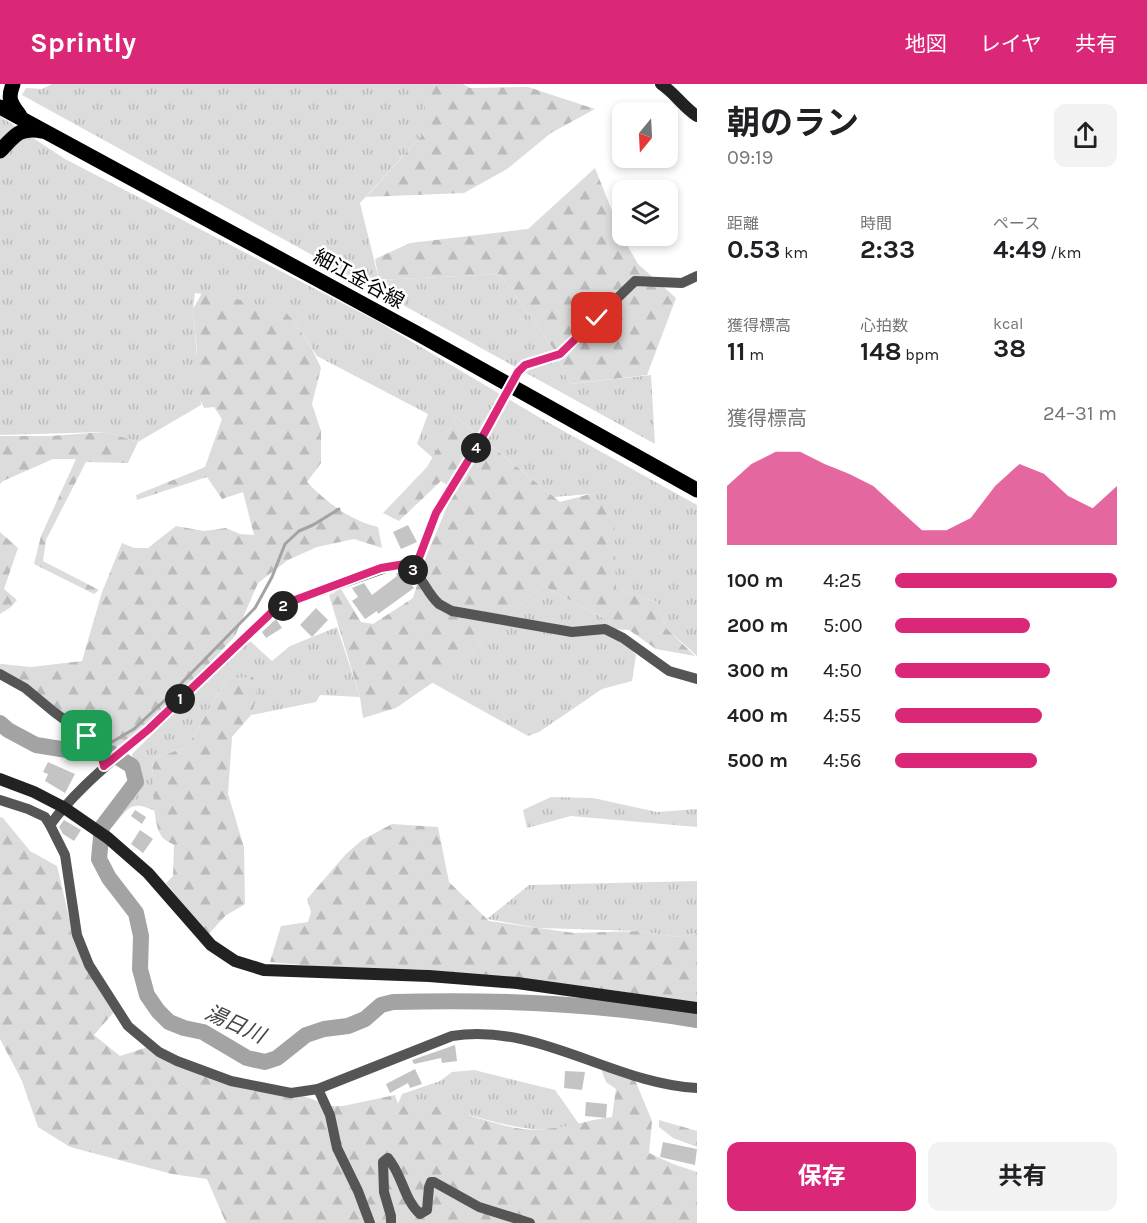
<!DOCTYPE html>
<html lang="ja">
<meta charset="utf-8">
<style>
:root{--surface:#fff;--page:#f2f2f2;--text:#202124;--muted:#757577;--accent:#db2777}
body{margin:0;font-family:Karla,"Noto Sans JP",sans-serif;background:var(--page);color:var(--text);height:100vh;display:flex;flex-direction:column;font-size:22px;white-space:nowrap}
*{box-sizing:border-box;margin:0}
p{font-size:20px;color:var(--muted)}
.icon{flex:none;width:33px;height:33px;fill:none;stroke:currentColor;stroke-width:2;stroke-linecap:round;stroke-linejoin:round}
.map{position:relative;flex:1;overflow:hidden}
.drawer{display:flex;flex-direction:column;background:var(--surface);width:450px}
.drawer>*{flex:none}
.needle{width:39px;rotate:198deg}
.buttons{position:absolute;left:612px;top:18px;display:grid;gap:12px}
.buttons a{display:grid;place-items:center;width:66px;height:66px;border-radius:12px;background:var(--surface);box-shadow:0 3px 9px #0003;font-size:30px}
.pin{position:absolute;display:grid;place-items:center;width:51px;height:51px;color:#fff;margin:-26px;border-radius:12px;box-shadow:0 3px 9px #0006}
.km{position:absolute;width:30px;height:30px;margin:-15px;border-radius:50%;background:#222;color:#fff;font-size:16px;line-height:30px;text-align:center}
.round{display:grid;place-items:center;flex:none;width:63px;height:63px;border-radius:12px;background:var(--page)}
.headline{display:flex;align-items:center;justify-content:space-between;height:102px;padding:0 30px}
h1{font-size:33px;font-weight:700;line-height:45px}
.metrics{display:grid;grid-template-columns:repeat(3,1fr);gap:9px;height:102px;padding:6px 30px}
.metrics div{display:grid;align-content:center}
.metrics b{font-size:26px;font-weight:700}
.metrics small{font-size:16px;font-weight:400}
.metrics p{font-size:16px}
.chart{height:168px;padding:12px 30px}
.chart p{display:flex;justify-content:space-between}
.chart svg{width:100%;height:108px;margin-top:6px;fill:var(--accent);opacity:.7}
.button{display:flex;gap:12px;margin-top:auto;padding:12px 30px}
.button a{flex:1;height:69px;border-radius:12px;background:var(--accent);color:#fff;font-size:24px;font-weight:700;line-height:69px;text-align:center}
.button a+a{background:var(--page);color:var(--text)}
ul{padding:0 30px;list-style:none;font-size:20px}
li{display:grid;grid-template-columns:96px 72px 1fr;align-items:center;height:45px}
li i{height:15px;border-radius:8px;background:var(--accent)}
header{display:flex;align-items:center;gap:36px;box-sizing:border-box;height:84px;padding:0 30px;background:var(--accent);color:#fff}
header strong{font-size:28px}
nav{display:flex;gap:33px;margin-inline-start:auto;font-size:21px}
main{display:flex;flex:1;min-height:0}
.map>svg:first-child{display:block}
.grass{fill:url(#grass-tufts)}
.forest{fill:url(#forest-firs)}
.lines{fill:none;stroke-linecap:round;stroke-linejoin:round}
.stream{stroke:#a3a3a3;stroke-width:3}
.river{stroke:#a3a3a3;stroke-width:16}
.building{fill:#c4c4c4}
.street{stroke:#555;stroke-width:10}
.secondary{stroke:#222;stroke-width:12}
.primary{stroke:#000;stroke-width:15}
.route-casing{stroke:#fff;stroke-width:12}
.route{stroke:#db2777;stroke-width:8}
.labels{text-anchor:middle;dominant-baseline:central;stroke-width:5;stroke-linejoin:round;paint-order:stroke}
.street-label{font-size:20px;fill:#000;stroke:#fff}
.water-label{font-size:21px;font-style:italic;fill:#444;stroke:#fff}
</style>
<header>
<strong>Sprintly</strong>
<nav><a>地図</a><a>レイヤ</a><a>共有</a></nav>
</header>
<main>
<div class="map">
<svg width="697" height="1139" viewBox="0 0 697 1139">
<defs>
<pattern id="grass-tufts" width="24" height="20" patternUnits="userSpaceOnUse" patternTransform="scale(1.5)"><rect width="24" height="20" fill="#dcdcdc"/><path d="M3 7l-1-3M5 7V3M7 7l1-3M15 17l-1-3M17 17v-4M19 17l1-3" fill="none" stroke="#bbb"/></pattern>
<pattern id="forest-firs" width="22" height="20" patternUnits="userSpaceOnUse" patternTransform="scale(1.5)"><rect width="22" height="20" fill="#dcdcdc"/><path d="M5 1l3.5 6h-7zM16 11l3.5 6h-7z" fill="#bbb"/></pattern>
</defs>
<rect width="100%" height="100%" fill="#fff"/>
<g class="grass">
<polygon points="52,0 425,0 425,48 360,119 379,196 500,190 553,264 570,300 651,291 655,360 22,11 26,4 42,5"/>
<polygon points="0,32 65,75 377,237 542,335 697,421 697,572 667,545 657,518 616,505 590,410 554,413 456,333 433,374 417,360 428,330 317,272 293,236 237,215 195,209 193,225 201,321 138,358 106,348 0,351"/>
<polygon points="542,501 609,537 636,571 632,597 602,605 539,648 528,652 431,598 458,581"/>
<path d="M337,543L360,613L320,611L316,618L251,631L257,612L227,594L187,663L152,675L155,727C129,715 129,725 112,743L113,734L138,697L132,670L222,581L250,557L272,577L290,562Z"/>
<polygon points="551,713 593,714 657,728 697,725 697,743 571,732 527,744 523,726"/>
<polygon points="697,797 697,849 677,853 639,847 539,844 487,835 529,801"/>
<path d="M474,986L555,1006L579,1040C529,1054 501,1037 454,1028C436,1024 417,1022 398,1020L402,1010L440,997L452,988Z"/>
</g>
<g class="forest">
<polygon points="425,0 463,0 470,4 528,3 595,25 551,49 507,85 464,109 366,113 425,48"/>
<polygon points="595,84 622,152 638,180 676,214 647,291 570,300 553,264 500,190 379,196 375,175 410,159 528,145"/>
<path d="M202,209L237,215L285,228L293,236L312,265L321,284L312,320L321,347V379L307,398C326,418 351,437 378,443L382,464L354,455L317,463L288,476L258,499L235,552L154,640L116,663L87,652L0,588V580L31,583L82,577L102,508L122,459L134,464H148L176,442L204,447L226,444L240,450L254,451L243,408L222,415L207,393L137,416L136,411L205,383L222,335L214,323L204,324L194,303L197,268L193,225Z"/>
<polygon points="456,333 560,418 590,410 614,428 616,505 657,518 667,545 695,572 656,565 629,546 614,545 609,537 542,501 458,581 396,624 363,634 360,613 329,511 341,505 361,538 373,540 413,514 425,475 454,406 441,397 399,437 383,429 427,383"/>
<polygon points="106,348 138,358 128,379 86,378 46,456 43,477 99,506 94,510 34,480 41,452 76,375 53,375 3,397 0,400 0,352 49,352"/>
<polygon points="0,448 18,464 4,505 17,516 11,523 0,530"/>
<path d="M253,593L257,613L251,631L232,653L228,710L244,763L245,820L225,832L208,851L166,799L173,792L174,761C171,759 164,756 162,753C151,738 154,694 152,675L187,663L227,594Z"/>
<path d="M0,733L3,734L30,767L57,782L69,833L89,889L114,928L94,951L120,972L148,963L222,997L298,1010L331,1022H343L395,1011L398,1020C432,1015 482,1038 516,1044C550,1050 580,1037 612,1033L616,1005L606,998L601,985L635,996L652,1037L649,1069L673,1080L697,1088V1139H226L207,1095L172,1090L70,1063L38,1043L22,997L0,955Z"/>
<polygon points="392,740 438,743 449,798 489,837 574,849 640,847 677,853 697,849 697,919 611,906 419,885 365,887 270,878 281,842 308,838 311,828 307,815 346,770 362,756"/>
<polygon points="659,1036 697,1047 697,1063 673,1054 659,1043"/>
</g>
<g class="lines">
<g class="stream">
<polyline points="102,659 112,658 134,645 164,617 255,524 272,493 285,460 299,447 313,441 339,425"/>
<polyline points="86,669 87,661 92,660"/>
</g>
<path class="river" d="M0,639L8,646L36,661L86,669H111L132,682L136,698L102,743L99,775L109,794L136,829L141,852L140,885L147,911L158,927L169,938L184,944L203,948L247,974L265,978L277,974L306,951L324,945L348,942L365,935L381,921L393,918C495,915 596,919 697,936"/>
</g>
<g class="building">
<polygon points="408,441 417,458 401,465 393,448"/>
<polygon points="396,489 405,491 414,504 378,530 377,527 365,535 352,517 358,513 352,504 364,499 372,511 397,492"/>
<polygon points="316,524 328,536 312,553 300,541"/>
<polygon points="276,535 282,544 266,554 262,548"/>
<polygon points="48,678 75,690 65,709 45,697 48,690 43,688"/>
<polygon points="135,726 146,733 142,740 131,732"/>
<polygon points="64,736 81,746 74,757 63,750 59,743"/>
<polygon points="140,746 153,755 143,769 131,760"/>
<polygon points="455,961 457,977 442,979 441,974 414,980 412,976"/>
<polygon points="415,985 422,1000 410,1004 408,999 390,1009 386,1000"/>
<polygon points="565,987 585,988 582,1006 564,1004"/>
<polygon points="586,1018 607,1020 606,1034 585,1032"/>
<polygon points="663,1058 697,1065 695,1081 660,1073"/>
</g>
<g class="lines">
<g class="street">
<polyline points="414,487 436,429 479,359 518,288 525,281 560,270 635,197 682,199 697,192"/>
<polyline points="0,590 25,604 54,628 99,661 104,682"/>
<path d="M0,716L28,725L45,733L50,741L65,771L77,851L89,881L128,942L159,968L177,977L231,997L291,1009L318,1005L452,952C537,938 614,1000 697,1004"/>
<path d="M50,741C77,704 114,676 148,645C190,608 230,567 271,529L295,516L394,481C421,480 422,505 439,520C443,522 448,525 452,527L572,548L605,545L623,554L669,587L697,595"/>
<polyline points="318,1005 330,1031 337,1064 358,1107 370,1139"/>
<path d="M391,1139V1132L384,1108L383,1078L388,1074C402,1090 404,1116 420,1130L427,1126L429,1103L431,1098H434L479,1123L530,1139"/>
</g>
<g class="secondary">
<path d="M661,0C675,9 683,23 697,32"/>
<polyline points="0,695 34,708 63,723 108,754 148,789 211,861 235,877 264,886 429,892 517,899 697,924"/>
</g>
<g class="primary">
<path d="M13,0C7,16 11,19 20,32"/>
<polyline points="0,23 420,251 697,406"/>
<path d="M0,67C15,52 18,43 42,47"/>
</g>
</g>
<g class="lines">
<defs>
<polyline id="route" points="87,652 99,661 104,682 149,645 271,529 295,516 381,484 405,480 414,487 436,429 479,359 518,288 525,281 560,270 597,234"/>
</defs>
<use href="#route" class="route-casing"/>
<use href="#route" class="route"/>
</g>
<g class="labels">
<g class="street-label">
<text transform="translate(359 195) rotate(29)">細江金谷線</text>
</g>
<g class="water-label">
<text transform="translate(235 940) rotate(24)">湯日川</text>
</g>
</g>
</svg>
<div class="buttons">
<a><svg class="needle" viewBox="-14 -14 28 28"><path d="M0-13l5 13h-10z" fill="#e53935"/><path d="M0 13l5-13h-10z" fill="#757577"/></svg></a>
<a><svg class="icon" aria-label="layers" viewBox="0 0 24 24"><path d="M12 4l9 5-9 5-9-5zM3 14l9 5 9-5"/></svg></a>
</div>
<div class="pin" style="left:87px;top:652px;background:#1e9e55"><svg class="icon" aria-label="arrive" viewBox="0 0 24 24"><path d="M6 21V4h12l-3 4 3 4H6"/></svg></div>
<div class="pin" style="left:597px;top:234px;background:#d93025"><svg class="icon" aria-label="check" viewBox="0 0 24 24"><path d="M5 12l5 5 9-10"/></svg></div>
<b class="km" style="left:180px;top:615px">1</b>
<b class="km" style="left:283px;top:522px">2</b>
<b class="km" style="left:413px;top:486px">3</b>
<b class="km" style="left:476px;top:364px">4</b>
</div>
<section class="drawer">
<div class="headline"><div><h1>朝のラン</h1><p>09:19</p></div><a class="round"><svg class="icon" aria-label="share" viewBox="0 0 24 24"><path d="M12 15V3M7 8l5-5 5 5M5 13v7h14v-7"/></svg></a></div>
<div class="metrics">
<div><p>距離</p><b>0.53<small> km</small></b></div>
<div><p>時間</p><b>2:33</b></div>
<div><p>ペース</p><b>4:49<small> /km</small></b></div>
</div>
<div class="metrics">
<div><p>獲得標高</p><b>11<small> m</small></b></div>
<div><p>心拍数</p><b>148<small> bpm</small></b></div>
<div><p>kcal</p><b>38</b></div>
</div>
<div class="chart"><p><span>獲得標高</span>24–31 m</p>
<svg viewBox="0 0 160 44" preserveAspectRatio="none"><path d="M0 44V20L10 11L20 6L30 6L40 11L50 15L60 20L70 29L80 38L90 38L100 33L110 20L120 11L130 15L140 24L150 29L160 20V44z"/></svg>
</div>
<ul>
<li><b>100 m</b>4:25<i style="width:100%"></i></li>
<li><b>200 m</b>5:00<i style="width:61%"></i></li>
<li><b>300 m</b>4:50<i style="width:70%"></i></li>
<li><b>400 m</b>4:55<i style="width:66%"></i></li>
<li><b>500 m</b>4:56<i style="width:64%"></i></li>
</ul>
<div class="button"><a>保存</a><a>共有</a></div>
</section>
</main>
